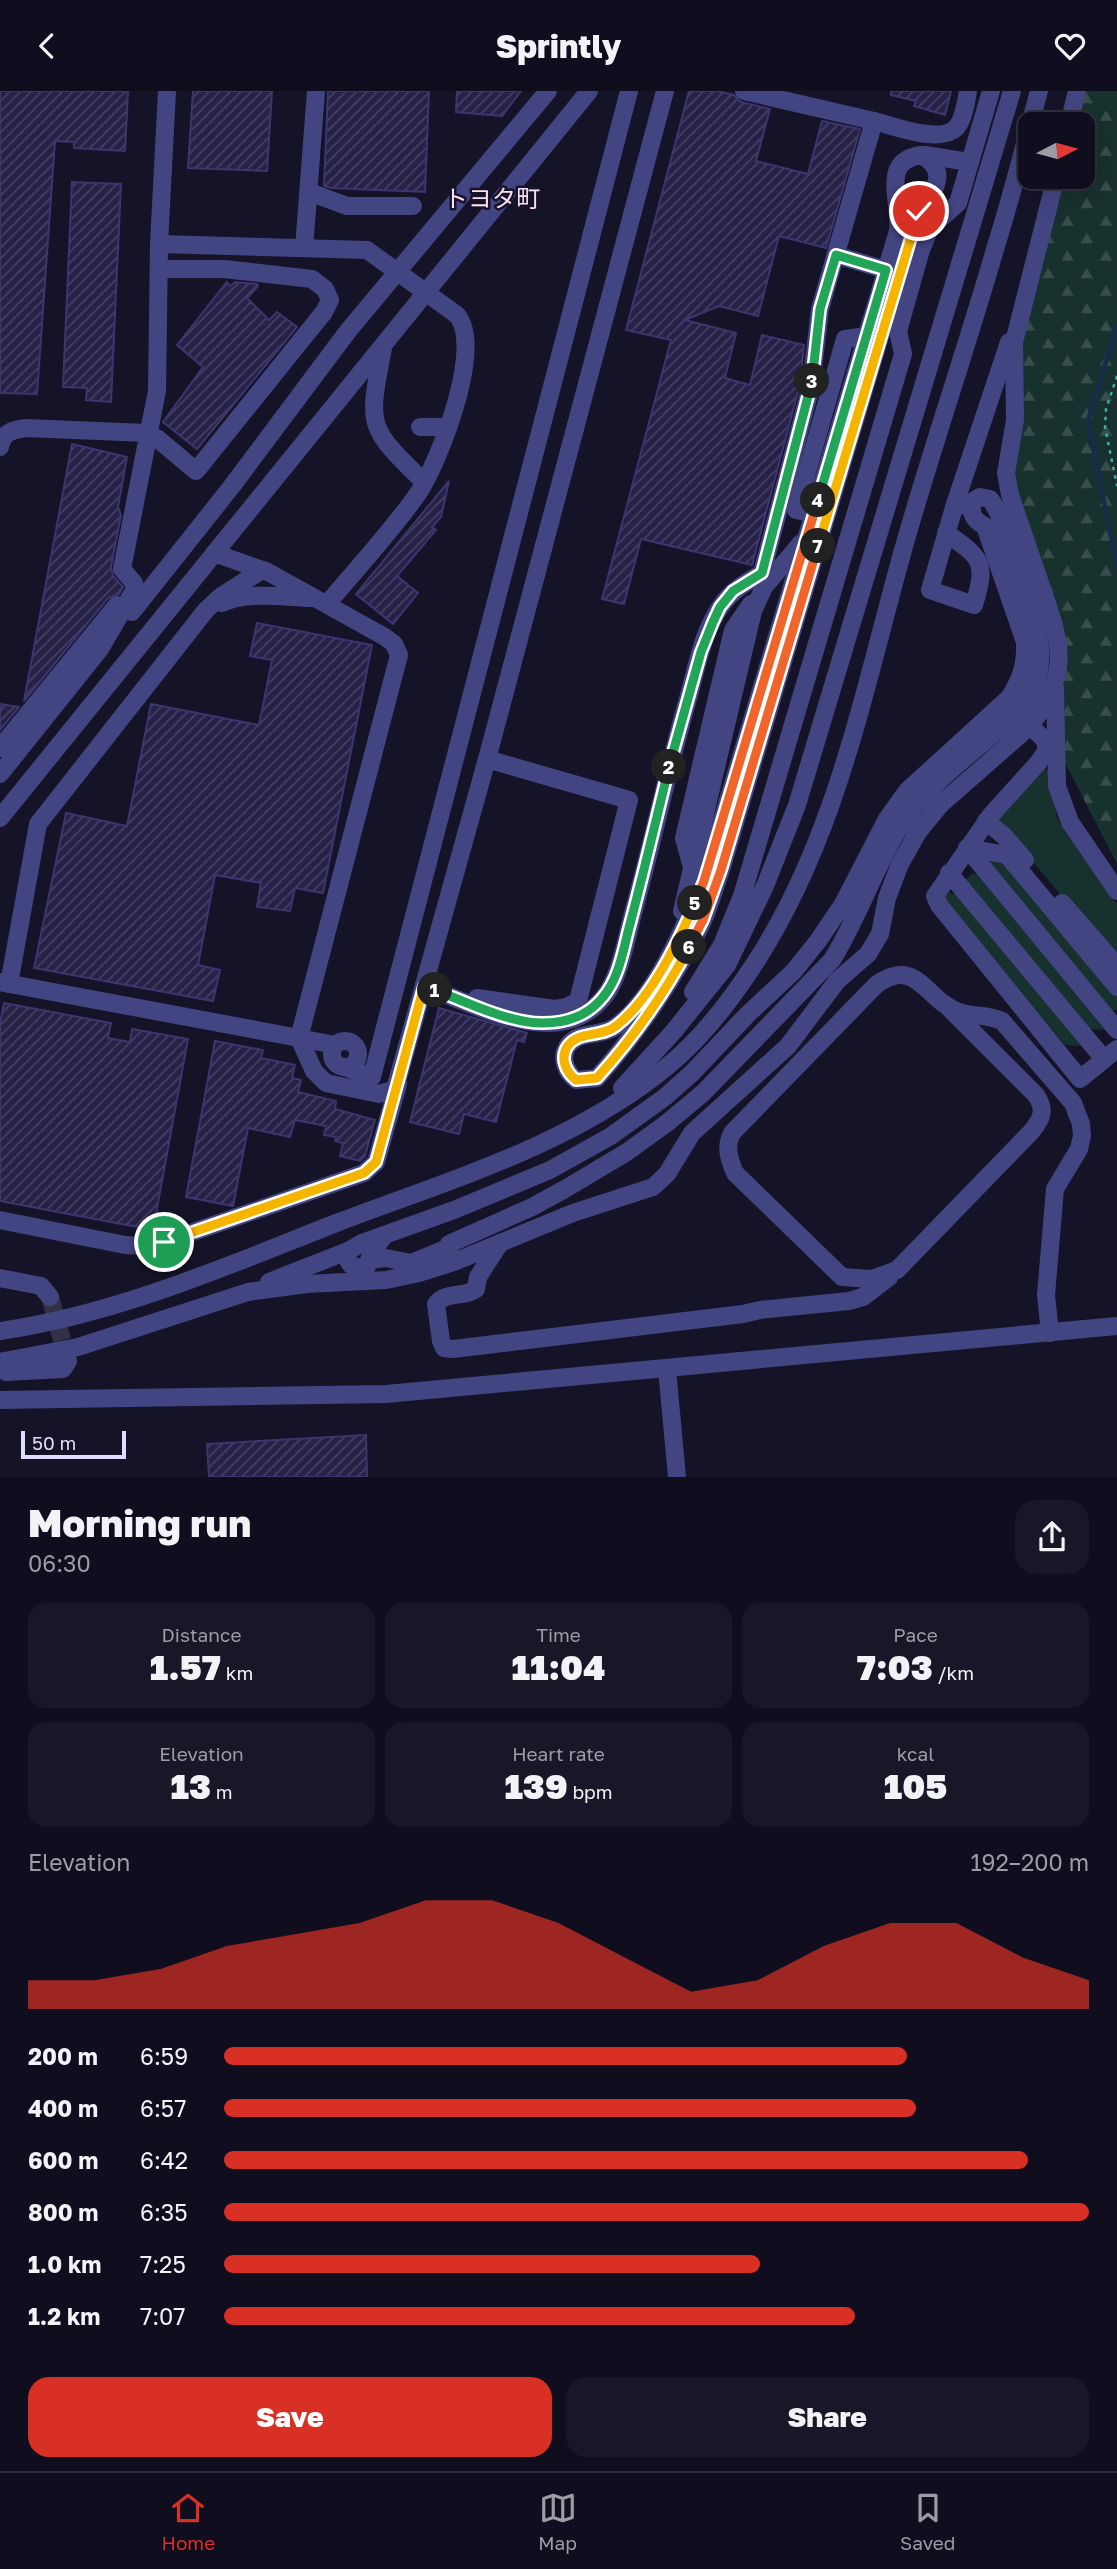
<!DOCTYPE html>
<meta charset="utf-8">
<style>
:root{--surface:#100e1e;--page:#191727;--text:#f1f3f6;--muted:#9c9ca4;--line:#302e3c;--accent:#d93025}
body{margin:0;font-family:"Golos Text","Noto Sans JP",sans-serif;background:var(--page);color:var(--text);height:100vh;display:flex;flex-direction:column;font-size:26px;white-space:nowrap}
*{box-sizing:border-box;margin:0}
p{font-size:23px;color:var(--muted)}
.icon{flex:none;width:38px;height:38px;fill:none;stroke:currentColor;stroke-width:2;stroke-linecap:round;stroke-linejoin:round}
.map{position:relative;height:1386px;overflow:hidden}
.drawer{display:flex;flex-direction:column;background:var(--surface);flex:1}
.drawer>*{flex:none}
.needle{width:46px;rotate:84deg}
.controls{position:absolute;left:1018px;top:21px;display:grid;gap:14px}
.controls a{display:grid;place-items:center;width:77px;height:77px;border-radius:14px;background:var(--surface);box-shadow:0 7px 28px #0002,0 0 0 2px var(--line);font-size:35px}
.scale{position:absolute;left:21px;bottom:18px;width:105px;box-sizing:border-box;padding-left:7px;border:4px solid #deddfc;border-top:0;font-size:19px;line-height:24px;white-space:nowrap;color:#deddfc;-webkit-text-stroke:5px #151328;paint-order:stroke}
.pin{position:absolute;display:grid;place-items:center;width:60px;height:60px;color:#fff;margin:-30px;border:4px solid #fff;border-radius:50%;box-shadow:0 2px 7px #0007}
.km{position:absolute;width:35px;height:35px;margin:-18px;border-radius:50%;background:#222;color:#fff;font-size:19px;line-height:35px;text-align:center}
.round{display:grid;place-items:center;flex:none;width:74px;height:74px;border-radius:21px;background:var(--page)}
.summary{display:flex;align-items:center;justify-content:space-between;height:119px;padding:0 28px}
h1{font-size:38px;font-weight:800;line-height:52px}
.figures{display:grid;grid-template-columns:repeat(3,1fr);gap:10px;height:119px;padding:7px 28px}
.figures div{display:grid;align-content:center;border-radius:18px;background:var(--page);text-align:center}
.figures b{font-size:35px;font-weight:800}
.figures small{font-size:19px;font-weight:400}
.figures p{font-size:19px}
.chart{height:196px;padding:14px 28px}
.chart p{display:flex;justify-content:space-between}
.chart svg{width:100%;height:126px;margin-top:7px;fill:var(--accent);opacity:.7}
.action{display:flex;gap:14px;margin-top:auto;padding:14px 28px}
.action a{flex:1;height:80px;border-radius:21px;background:var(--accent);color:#fff;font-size:28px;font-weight:800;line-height:80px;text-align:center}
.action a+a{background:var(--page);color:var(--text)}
ul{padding:0 28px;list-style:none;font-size:23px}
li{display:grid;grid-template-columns:112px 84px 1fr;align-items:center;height:52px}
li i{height:18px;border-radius:9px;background:var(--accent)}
header{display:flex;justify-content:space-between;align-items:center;height:91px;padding:0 28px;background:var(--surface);font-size:32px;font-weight:800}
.tabs{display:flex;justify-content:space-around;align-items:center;height:98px;border-top:2px solid var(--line);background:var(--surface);font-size:19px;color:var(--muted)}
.tabs a{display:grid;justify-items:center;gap:4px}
.tabs .active{color:var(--accent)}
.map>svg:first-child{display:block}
.green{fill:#17312e}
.forest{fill:url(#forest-firs)}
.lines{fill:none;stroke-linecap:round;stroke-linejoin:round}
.stream{stroke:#142d4a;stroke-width:4.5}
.building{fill:url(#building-hatch);stroke:#3d3570;stroke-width:2}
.minor-tunnel{stroke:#333148;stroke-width:18;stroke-dasharray:18 9;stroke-linecap:butt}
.path{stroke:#3db0a0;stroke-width:2.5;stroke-dasharray:3.5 5;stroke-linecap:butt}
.minor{stroke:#434582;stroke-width:18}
.minor-bridge{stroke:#434582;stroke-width:18}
.split-1-casing{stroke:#fff;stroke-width:14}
.split-2-casing{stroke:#fff;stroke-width:14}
.split-3-casing{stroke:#fff;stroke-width:14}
.split-4-casing{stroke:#fff;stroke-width:14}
.split-5-casing{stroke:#fff;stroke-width:14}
.split-6-casing{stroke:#fff;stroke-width:14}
.split-7-casing{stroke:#fff;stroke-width:14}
.split-8-casing{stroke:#fff;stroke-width:14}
.split-1{stroke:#f5b400;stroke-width:9}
.split-2{stroke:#22a559;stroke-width:9}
.split-3{stroke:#22a559;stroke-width:9}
.split-4{stroke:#22a559;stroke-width:9}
.split-5{stroke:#f0652b;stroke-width:9}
.split-6{stroke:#f5b400;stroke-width:9}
.split-7{stroke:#f0652b;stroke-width:9}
.split-8{stroke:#f5b400;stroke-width:9}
.labels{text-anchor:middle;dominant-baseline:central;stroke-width:5;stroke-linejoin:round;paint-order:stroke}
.quarter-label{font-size:24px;fill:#fcdff3;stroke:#151328}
</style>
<header><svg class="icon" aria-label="back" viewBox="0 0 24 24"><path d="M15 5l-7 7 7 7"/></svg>Sprintly<svg class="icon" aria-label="heart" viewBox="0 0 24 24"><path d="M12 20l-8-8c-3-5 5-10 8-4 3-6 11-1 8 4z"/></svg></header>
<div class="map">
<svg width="1117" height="1386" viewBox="0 0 1117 1386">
<defs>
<pattern id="forest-firs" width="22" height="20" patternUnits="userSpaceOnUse" patternTransform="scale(1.75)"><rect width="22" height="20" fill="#17312e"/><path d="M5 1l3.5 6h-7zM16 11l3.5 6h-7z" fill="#384e4d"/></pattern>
<pattern id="building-hatch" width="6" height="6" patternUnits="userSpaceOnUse" patternTransform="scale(1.75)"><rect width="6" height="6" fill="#262147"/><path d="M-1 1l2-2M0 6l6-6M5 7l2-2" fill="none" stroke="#454162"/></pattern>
</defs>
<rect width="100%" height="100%" fill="#151328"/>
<g class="green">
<polygon points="1043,677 1050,680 1057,727 1117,813 1117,871 996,727"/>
<polygon points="987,764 1001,766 1117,902 1117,919 1112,920 987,772"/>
<polygon points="972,783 978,784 1106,939 1089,938 965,790"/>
<polygon points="949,801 957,804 1082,955 1065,954 943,812 945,803"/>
</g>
<polygon class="forest" points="1082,0 1117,0 1117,773 1057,656 1064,555 1014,397 1017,247 1059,86 1083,86 1083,33 1073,33"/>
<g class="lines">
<polyline class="stream" points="1117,235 1088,329 1117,475"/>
</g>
<g class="building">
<polygon points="0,0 128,0 125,60 74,57 74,51 55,50 37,303 0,302"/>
<polygon points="193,0 272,0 267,80 188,77"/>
<polygon points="328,0 429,0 425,101 331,97 324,95"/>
<polygon points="457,0 521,0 502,25 456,21"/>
<polygon points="689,0 717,0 734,4 741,11 770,18 756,70 808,83 822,30 860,38 826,157 779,145 758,225 719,215 685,229 736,242 725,287 750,294 762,244 804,254 800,293 752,474 641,448 624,513 602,508 671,249 626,239"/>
<polygon points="891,0 951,0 945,24 914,15 916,10 891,4"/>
<polygon points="72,91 121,93 111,311 86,309 87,297 63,296"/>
<polygon points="227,191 230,195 235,191 257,193 258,195 247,207 269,229 277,221 297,236 197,358 163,331 203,276 177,254"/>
<polygon points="72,353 127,366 118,416 121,424 111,476 113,485 123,496 119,503 108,507 24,610"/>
<polygon points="449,390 441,426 432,436 436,439 397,485 418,502 393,533 356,503"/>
<polygon points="257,532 372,554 323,802 295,797 290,820 257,816 261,792 215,784 198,874 220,879 213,910 34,877 66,722 127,735 151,613 259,634 272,569 250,565"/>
<polygon points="0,613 19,616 0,639"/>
<polygon points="4,912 111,932 108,947 130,951 132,938 188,948 153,1139 0,1110 0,932"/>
<polygon points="439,917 527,942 524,951 517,949 496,1031 464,1023 459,1043 410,1031"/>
<polygon points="215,950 263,959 261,967 295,974 292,987 301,989 298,1001 336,1010 335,1018 375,1029 365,1065 360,1070 340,1065 343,1052 335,1050 336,1046 324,1044 326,1035 295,1029 290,1046 248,1037 233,1115 186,1106"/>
<polygon points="366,1344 367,1386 209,1386 207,1353"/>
</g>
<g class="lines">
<polyline class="minor-tunnel" points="50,1206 68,1270"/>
<polyline class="path" points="1117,285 1106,318 1105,336 1117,395"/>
<g class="minor">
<path d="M874,30C894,35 940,53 956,37C964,28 966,11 968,0"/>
<polyline points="1069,33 1077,0"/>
<path d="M921,64C957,83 924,109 913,135L721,779C715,796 710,814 703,830C677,885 637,942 597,987L576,989C567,982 560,968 567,956C577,939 600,946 615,936C655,908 685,834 704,790L898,140C901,108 880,70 921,64Z"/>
<polyline points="925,64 969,71"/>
<polyline points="309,101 347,115 413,115"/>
<polyline points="159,153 367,159"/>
<polyline points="304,157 316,0"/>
<polyline points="836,164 886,179"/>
<path d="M383,257C368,335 366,335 424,391"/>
<polyline points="420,336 448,336"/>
<path d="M0,356C3,341 12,339 26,337L147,342L158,348L196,380L324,221L330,209L325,198L312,188L224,178H159"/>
<polyline points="966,415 955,413 1009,251"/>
<polyline points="812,428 806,421 796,419 845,248 867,245"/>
<path d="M946,442C982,467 987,471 974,514L930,499L955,413"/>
<polyline points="214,462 268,481 385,546 394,553 399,564 299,947 335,954"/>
<path d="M222,512C247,500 284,506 312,507"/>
<path d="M327,513C358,476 392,440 419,401C440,368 484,256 457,224"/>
<polyline points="132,521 232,395 348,240 548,0"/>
<polyline points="1055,597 1057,695 1070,731 1117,800"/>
<polyline points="1030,635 1045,649 1047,659 1038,672 991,724 935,805 939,814 1080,988 1117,958"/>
<polyline points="0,657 117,514"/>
<polyline points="0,683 100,558 135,498 134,492 122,478 157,300 159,153 167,0"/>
<polyline points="0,727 589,0"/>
<polyline points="986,730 1004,745 1025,769"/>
<polyline points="967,757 1117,939"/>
<polyline points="967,757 1007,764 1117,896"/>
<polyline points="691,773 684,747 733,539 751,513"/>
<polyline points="949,782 1104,968"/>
<polyline points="1062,812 1117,875"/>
<polyline points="682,820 753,520 764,496 801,452"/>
<polyline points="0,891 299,947 314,980 326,992 379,1003 395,998 487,668 665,0"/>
<polyline points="9,893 38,733 206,519 220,506 262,479"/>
<path d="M424,895C464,910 523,940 566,930C587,925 604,911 613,891C624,868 628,839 635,815C654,745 669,674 689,604C697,575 703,540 721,515C731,500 746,491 762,482L811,295L820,218L874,30L744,0"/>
<polyline points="693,901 722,854 742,805 903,263 898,240 921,159 930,137 958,112 991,0"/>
<polyline points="477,907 555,918 567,916 578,910 629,709 487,668"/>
<path d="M947,915L1036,1004C1046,1019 1042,1028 1031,1041L897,1179L872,1188L842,1186L735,1082C729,1068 725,1056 732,1042L876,894C917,864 926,910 959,921C973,926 987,923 1002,930L1073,1012L1081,1033L1082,1045L1079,1058L1055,1098L1046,1204L1050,1242"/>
<circle cx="345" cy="963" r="13"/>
<polyline points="345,976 372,986 629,0"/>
<polyline points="622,997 674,940 727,874 765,795 797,714 1012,0"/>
<polyline points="0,1129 125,1154 142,1155 164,1151 364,1082 376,1071 398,993"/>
<path d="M500,1152L478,1186L476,1198C464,1207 446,1200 436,1213L441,1250L444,1257L453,1258L743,1223L760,1219L849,1210L863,1206L889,1186"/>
<path d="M369,1169L386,1167L411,1172L450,1156L449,1153L532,1116L565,1098L627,1061L667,1032L703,1002L832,869C857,829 872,784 895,744C924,695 975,660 1017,623C1061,574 1032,523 1014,469C1007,449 1003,425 990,408L980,406L972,411C971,424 973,429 985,435L1025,551C1026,574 1021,588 1009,607L907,700L887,728L843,813L818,850L794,880L747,924L692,982L665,1006L611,1045L550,1079L454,1119L362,1152L350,1159L346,1166L351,1174L359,1177L367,1175L371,1163L384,1145"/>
<polyline points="0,1187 41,1195 50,1206"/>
<polyline points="269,1191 350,1159"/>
<path d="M0,1240C118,1223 229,1174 339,1131C452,1088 574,1053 669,974C703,946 731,909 755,872C839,743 865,591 907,445C935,348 968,252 996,155C1012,104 1025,52 1039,0"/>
<path d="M0,1271L78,1256L248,1201L307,1193L386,1189L419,1182L454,1171L573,1122L653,1096L667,1083L692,1042L788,955L837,890L868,863L880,843L887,807L900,773L918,741L940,714L1030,635C1072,579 1061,553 1040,492C1030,463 1020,433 1010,404L1006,382L1015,329L1014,251L1056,86"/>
<polyline points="667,1278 677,1386"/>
<polyline points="6,1281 63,1278 68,1270"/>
<polyline points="0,1309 386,1303 1117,1235"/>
</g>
<polyline class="minor-bridge" points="367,159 457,224"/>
</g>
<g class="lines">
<defs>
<polyline id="split-1" points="164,1151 364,1082 376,1071 424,895 435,899"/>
<path id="split-2" d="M435,899C466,911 509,932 542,932C566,932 588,925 603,906C619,887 623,860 629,837C643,784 656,730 669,676"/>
<polyline id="split-3" points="669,676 701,561 713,531 720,516 733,500 762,482 812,290"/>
<polyline id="split-4" points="812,290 820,218 836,164 886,179 818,409"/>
<polyline id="split-5" points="695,812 704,790 818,409"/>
<path id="split-6" d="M689,856C665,902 632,948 597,987L576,989C566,981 560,968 567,956C578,939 601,947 616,935C651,908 677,853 695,812"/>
<polyline id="split-7" points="689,856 703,829 721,779 818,455"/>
<polyline id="split-8" points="818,455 919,120"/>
</defs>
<use href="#split-1" class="split-1-casing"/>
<use href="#split-2" class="split-2-casing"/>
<use href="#split-3" class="split-3-casing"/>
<use href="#split-4" class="split-4-casing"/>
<use href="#split-5" class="split-5-casing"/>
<use href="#split-6" class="split-6-casing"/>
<use href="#split-7" class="split-7-casing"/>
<use href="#split-8" class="split-8-casing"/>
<use href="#split-1" class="split-1"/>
<use href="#split-2" class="split-2"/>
<use href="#split-3" class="split-3"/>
<use href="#split-4" class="split-4"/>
<use href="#split-5" class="split-5"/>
<use href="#split-6" class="split-6"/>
<use href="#split-7" class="split-7"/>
<use href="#split-8" class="split-8"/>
</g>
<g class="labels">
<g class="quarter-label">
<text x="492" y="106">トヨタ町</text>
</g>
</g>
</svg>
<div class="controls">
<a><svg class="needle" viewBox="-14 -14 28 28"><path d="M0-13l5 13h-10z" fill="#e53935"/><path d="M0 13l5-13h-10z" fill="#9c9ca4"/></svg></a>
</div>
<div class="scale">50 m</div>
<div class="pin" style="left:164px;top:1151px;background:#1e9e55"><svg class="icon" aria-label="arrive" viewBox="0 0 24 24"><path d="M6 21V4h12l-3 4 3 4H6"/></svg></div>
<div class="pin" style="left:919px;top:120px;background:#d93025"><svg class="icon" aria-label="check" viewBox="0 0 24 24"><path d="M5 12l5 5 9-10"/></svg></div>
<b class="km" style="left:435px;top:899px">1</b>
<b class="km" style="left:669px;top:676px">2</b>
<b class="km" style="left:812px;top:290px">3</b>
<b class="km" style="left:818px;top:409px">4</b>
<b class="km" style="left:695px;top:812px">5</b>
<b class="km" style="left:689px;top:856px">6</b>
<b class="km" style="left:818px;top:455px">7</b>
</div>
<section class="drawer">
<div class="summary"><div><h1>Morning run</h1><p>06:30</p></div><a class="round"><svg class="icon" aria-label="share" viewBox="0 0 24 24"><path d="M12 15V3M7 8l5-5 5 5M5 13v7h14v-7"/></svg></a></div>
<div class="figures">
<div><p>Distance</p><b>1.57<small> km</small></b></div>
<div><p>Time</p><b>11:04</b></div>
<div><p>Pace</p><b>7:03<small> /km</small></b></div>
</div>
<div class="figures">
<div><p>Elevation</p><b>13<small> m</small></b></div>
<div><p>Heart rate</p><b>139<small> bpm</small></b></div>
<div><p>kcal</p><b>105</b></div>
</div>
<div class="chart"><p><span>Elevation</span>192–200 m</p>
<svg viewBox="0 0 160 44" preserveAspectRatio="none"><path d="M0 44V34L10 34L20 30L30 22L40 18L50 14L60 6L70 6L80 14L90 26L100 38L110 34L120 22L130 14L140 14L150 26L160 34V44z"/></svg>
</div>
<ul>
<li><b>200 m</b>6:59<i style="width:79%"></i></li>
<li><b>400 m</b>6:57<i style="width:80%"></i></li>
<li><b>600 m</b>6:42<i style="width:93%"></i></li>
<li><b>800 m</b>6:35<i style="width:100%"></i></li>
<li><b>1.0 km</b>7:25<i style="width:62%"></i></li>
<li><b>1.2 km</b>7:07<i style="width:73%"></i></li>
</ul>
<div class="action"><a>Save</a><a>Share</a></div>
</section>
<nav class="tabs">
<a class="active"><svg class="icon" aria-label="home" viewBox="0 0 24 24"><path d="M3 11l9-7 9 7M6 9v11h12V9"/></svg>Home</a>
<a><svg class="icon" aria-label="map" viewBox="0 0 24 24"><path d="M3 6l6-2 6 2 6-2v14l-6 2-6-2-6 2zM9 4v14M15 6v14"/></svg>Map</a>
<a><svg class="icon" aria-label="saved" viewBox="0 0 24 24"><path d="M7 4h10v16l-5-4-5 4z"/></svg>Saved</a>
</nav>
